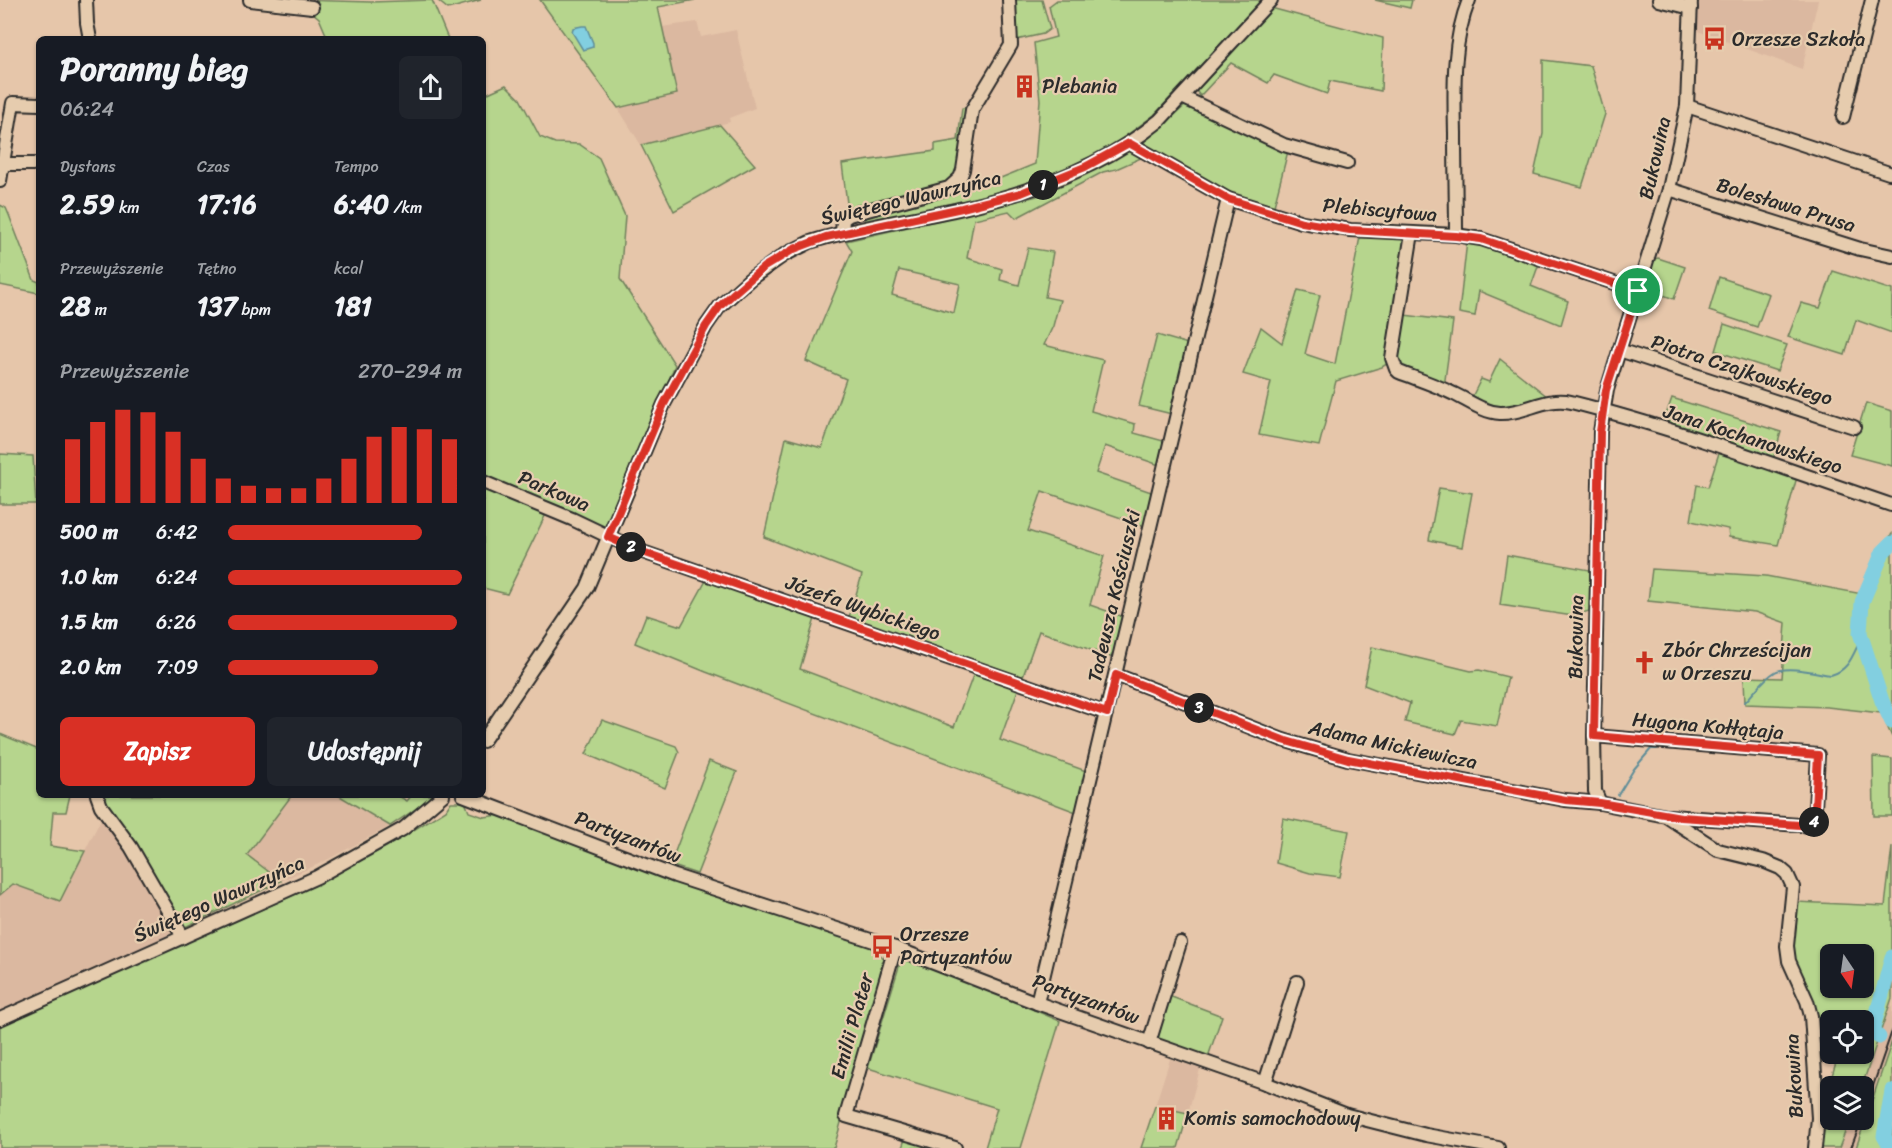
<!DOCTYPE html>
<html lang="pl">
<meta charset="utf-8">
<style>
:root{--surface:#171b24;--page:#20242c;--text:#f1f3f6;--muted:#9ea1a6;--accent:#d93025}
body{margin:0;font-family:Sriracha,sans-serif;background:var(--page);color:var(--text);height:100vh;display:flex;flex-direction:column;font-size:22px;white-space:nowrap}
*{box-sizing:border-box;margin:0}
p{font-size:20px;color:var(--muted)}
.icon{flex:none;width:33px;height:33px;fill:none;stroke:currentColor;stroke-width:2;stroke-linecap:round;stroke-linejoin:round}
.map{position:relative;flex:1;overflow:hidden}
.side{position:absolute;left:36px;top:36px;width:450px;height:762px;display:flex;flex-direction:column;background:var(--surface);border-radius:9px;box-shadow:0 2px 4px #0004}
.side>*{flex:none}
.needle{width:39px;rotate:167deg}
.tools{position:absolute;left:1820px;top:944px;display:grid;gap:12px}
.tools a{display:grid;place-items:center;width:54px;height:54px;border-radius:9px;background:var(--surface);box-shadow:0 2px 4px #0004;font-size:30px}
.pin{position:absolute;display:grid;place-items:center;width:51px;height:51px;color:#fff;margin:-26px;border:3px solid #fff;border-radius:50%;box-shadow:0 2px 6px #0007}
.km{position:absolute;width:30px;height:30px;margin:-15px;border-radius:50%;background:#222;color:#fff;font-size:16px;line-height:30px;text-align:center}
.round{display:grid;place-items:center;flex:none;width:63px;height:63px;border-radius:9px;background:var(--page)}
.head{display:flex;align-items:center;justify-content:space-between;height:102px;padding:0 24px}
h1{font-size:33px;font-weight:700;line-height:45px}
.figures{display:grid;grid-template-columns:repeat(3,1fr);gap:9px;height:102px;padding:6px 24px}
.figures div{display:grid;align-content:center}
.figures b{font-size:26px;font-weight:700}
.figures small{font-size:16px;font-weight:400}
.figures p{font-size:16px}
.chart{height:168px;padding:12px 24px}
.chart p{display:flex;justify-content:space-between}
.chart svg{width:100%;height:108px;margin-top:6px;stroke:var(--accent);stroke-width:6}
.primary-button{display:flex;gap:12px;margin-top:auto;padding:12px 24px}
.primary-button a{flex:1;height:69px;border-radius:9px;background:var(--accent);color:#fff;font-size:24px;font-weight:700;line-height:69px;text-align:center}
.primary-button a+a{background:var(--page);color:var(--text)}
ul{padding:0 24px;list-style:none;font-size:20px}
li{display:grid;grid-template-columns:96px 72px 1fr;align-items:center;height:45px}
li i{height:15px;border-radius:8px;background:var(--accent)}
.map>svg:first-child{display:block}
.built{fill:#dbb8a0}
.green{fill:#b6d58d;stroke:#70805c;stroke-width:1.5;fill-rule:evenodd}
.water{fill:#82cfe0;stroke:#5f8d98;stroke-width:1.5}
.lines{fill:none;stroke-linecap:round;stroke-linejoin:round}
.stream{stroke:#5f8d98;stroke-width:2}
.river{stroke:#82cfe0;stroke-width:15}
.minor-casing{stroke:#2b2b2b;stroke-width:16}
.minor{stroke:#e6ccae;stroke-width:12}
.rail{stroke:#2b2b2b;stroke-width:2}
.route-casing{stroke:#fff;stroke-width:12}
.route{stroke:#d93025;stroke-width:8}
.labels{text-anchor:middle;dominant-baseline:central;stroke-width:4.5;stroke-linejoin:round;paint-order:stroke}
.poi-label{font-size:20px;fill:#2b2b2b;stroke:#e6ccae;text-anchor:start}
.street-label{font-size:20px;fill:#2b2b2b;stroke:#e6ccae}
</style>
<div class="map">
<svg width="1892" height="1148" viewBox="0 0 1892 1148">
<rect width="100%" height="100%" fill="#e6c6aa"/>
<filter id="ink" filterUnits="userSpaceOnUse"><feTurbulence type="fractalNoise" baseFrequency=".0167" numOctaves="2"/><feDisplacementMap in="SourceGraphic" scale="12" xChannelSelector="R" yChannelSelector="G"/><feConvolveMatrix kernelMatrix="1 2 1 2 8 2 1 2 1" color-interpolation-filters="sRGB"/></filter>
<g filter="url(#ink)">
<g class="built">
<polygon points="1697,0 1818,0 1802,69 1695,30"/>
<polygon points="697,22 701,37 736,30 755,108 729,118 730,122 641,145 618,108 676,94 661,27"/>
<polygon points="292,795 338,795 390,826 325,861 281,881 247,855"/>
<polygon points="101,819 128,851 153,895 172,936 0,1012 0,895 13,884 60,900"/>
<polygon points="1892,998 1892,1041 1863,1129 1856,1148 1839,1148 1850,1119 1863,1119 1862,1086"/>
<polygon points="1170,1059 1200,1069 1188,1113 1155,1106"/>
</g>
<g class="green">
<polygon points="301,0 371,2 432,0 448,39 328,39 319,18 301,3"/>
<polygon points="437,0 481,0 448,9"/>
<polygon points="540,0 695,0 658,7 677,94 618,108"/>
<polygon points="1012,0 1042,0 1050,29 1043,34 1016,40"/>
<polygon points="1057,0 1262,0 1154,115 1108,149 1043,180 986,196 864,223 866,215 949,194 962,186 986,184 1035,164 1040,100 1034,43 1056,37 1049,6"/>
<polygon points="1375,0 1412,0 1410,8"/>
<polygon points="1271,8 1383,38 1381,91 1330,81 1327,94 1274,75 1268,83 1231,63 1200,96 1195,89"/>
<polygon points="1543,60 1591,66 1605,114 1582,187 1534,174 1543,134"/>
<polygon points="506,85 520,99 540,137 555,143 579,144 599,158 625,216 620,279 675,365 605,533 546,514 507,594 483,588 483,90 486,94"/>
<polygon points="1187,104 1288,151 1273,210 1229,195 1142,144"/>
<polygon points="971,106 956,177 944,186 848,211 842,164 935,151 935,144 958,140 962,108"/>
<polygon points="720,125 755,165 674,211 641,145"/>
<path d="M1129,151L1141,158L1116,169L1103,172L1016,218L1009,211L974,219L967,258L1002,269L1000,280L1019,285L1028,248L1053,252L1045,297L1060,300L1053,326L1044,345L1103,360L1091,411L1135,424L1134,433L1167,442L1162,466L1105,446L1096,473L1154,493L1145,526L1042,491L1028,531L1104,556L1090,605L1124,617L1113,658L1039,631L1022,679L849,617L862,575L764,537L786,438L822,448L846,379L806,361L852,251L846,241L966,214L1037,196ZM899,270L960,284L954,313L892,295Z"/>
<polygon points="0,205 6,208 9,215 34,280 39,282 39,293 0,285"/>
<polygon points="1360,237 1401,238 1407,242 1390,362 1382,367 1336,381 1319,446 1259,435 1271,382 1243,374 1261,327 1282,343 1298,290 1320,295 1305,354 1335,364"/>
<polygon points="1467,241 1540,261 1531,286 1568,301 1561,325 1479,291 1475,316 1459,313"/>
<polygon points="1658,258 1685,267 1674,299 1647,289 1646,286 1654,259"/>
<polygon points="1833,271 1892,290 1892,333 1856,320 1845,355 1788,337 1801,303 1820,308"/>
<polygon points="1719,277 1769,294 1757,327 1709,311"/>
<path d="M1404,315L1453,321L1444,387C1390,366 1396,372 1404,315Z"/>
<polygon points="1724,324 1787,345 1777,371 1716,351"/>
<polygon points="1157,335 1188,344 1172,414 1139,406"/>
<polygon points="1500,359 1548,397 1509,409 1496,409 1471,399 1481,379 1489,382"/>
<polygon points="1672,398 1781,432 1773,460 1662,426"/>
<polygon points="1866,403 1892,411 1892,466 1850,455"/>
<polygon points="1720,450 1797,477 1778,545 1729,537 1728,529 1691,521 1697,485 1708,487"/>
<polygon points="0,454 33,456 36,504 0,504"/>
<polygon points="1439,488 1472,493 1462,547 1429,540"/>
<polygon points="1892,534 1892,737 1881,713 1827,707 1745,704 1744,677 1782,678 1786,623 1755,612 1648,601 1652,569 1766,576 1862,594 1882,547"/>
<polygon points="1507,555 1590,570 1589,611 1573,616 1500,605"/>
<polygon points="707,579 816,615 800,669 954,727 975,670 1019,687 1000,740 1086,771 1076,812 706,672 635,643 646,615 681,626"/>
<polygon points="1372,647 1471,671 1479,670 1508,677 1497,726 1461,720 1455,734 1405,722 1410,703 1364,685"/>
<polygon points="602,720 676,746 679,752 665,788 586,754"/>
<polygon points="0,734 39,750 39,795 70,795 66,812 53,812 50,846 85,851 60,901 13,884 0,895"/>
<polygon points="1873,757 1892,759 1892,816 1874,816"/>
<polygon points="709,761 737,772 697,874 670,865"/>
<polygon points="101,795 292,795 247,855 281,881 183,928"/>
<polygon points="338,795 397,795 407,801 412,795 432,795 420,806 390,826"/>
<polygon points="451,802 465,802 469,812 484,817 501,815 873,945 883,958 877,991 834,1148 0,1148 0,1026 314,886 386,847 446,810"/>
<polygon points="1283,818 1349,831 1340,877 1310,873 1276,863"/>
<path d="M1892,847V998L1862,1086H1830V1119H1850L1839,1148H1819L1820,1114L1839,1053H1863V1020H1830V1041L1818,1042L1792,950L1796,915V902L1885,906ZM1830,954H1863V987H1830Z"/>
<polygon points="909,957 1060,1021 1021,1148 985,1148 997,1108 868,1068 901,960"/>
<polygon points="1169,996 1222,1016 1207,1060 1157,1042"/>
<polygon points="1892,1041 1892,1148 1856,1148"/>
<polygon points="1155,1106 1188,1113 1178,1148 1141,1148"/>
<polygon points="906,1136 947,1148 902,1148"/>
</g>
<polygon class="water" points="582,26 586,26 593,43 593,47 583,50 572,32 573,28"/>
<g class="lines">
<g class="stream">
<path d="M1745,702C1755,692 1763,679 1775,672C1787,665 1817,673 1831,675C1850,670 1853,653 1862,637"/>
<polyline points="1618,795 1634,769 1651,749 1657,749"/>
</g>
<g class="river">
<polyline points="1892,543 1883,552 1862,602 1860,633 1882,701 1892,722"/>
<polyline points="1879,1037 1872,1032 1892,957"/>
<polyline points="1891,1148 1884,1136 1892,1091"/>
</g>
<defs>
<g id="minor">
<polyline points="86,0 87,23 90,39"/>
<polyline points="250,0 312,7"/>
<polyline points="1659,0 1691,8"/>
<polyline points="1182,97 1284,145 1347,163"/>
<polyline points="1687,106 1889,173"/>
<polyline points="1843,117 1872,0"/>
<polyline points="1129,143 1228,199 1302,222 1350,230 1456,235 1481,239 1638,291"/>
<polyline points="2,164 39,164"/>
<polyline points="0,181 13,103 39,104"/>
<polyline points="1669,189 1860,249 1892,256"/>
<polyline points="842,233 843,219 849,215 949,188 960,178 963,170 972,110 1011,45 1009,0"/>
<path d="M1412,233L1392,358L1396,369L1399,372C1417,379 1436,385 1454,394C1469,401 1483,412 1500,413C1524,414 1546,396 1571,402C1679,429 1785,469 1891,505"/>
<path d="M1456,235C1456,201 1455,167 1455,133C1454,89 1452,42 1469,0"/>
<polyline points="1619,350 1854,427"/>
<polyline points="483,482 572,519 637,550 1106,713"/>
<polyline points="1116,675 1283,740 1348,759 1565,800 1600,803 1666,816 1718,850 1763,861 1780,868 1787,874 1793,887 1787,946 1789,961 1807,1001 1811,1016 1818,1118 1815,1148"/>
<polyline points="1594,736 1818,755 1814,826 1670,816"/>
<path d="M483,741L587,588L664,404L706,326L720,306L750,279L784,255L810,242C860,226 912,220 963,208C1033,192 1103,167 1159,121L1271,0"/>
<polyline points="97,795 101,806 131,847 183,937"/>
<polyline points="463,795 675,876 895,948 1037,1003 1265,1083 1347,1115 1426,1135 1498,1148"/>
<polyline points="1600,803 1595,791 1594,736 1600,432 1607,390 1669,189 1687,106 1691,0"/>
<polyline points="895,948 846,1116 955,1148"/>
<polyline points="1037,1003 1228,199"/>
<polyline points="0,1019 317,877 403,829 443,795"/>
<polyline points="1149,1043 1180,943"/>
<polyline points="1265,1083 1297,982"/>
</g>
</defs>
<use href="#minor" class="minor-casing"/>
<use href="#minor" class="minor"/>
<g class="rail">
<polyline points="1863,1115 1892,1031"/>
<polyline points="1851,1148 1862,1119"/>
</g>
</g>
</g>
<g class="lines" filter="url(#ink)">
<defs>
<polygon id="route" points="1129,143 1228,199 1302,222 1350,230 1456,236 1481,239 1638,291 1606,390 1600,432 1594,736 1818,755 1814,826 1681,817 1600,803 1566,800 1348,759 1283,740 1116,675 1107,713 637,550 608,537 664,404 706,326 720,306 734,293 764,267 794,249 826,237 962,208 1021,193 1085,167"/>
</defs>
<use href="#route" class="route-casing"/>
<use href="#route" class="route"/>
</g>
<defs>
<symbol id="bus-bare" viewBox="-9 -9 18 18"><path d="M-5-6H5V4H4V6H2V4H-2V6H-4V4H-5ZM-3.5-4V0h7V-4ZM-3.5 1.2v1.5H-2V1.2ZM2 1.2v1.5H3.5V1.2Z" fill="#c8321e" stroke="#e6ccae" stroke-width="2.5" paint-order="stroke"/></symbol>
<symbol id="building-bare" viewBox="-9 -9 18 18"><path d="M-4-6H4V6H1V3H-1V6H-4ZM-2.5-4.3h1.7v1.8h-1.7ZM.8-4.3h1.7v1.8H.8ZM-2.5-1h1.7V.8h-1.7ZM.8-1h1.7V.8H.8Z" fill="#c8321e" stroke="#e6ccae" stroke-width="2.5" paint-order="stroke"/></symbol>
<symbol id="church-bare" viewBox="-9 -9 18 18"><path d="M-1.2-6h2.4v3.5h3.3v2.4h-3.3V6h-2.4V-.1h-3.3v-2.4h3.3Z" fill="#c8321e" stroke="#e6ccae" stroke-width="2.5" paint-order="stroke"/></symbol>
</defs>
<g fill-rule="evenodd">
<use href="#bus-bare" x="1698" y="22" width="33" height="33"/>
<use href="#building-bare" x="1008" y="70" width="33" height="33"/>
<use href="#church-bare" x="1628" y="646" width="33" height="33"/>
<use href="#bus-bare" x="866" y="930" width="33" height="33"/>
<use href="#building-bare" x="1150" y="1102" width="33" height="33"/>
</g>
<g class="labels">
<g class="poi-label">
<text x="1732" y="39">Orzesze Szkoła</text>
<text x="1042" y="86">Plebania</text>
<text x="1662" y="650">Zbór Chrześcijan<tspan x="1662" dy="23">w Orzeszu</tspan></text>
<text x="900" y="934">Orzesze<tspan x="900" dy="23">Partyzantów</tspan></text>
<text x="1184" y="1118">Komis samochodowy</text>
</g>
<g class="street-label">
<text transform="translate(1655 158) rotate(-77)">Bukowina</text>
<text transform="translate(911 198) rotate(-13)">Świętego Wawrzyńca</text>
<text transform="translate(1786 205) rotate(17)">Bolesława Prusa</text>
<text transform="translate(1380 210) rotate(5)">Plebiscytowa</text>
<text transform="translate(1742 370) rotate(18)">Piotra Czajkowskiego</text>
<text transform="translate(1753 439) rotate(18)">Jana Kochanowskiego</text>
<text transform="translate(554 491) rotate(23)">Parkowa</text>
<text transform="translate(1114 596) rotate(-77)">Tadeusza Kościuszki</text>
<text transform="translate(863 608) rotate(19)">Józefa Wybickiego</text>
<text transform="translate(1576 637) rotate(-89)">Bukowina</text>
<text transform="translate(1708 726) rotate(5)">Hugona Kołłątaja</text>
<text transform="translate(1393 745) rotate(12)">Adama Mickiewicza</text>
<text transform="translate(628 837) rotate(21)">Partyzantów</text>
<text transform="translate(219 899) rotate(-24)">Świętego Wawrzyńca</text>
<text transform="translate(1086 999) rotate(20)">Partyzantów</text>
<text transform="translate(852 1026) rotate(-74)">Emilii Plater</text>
<text transform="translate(1794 1076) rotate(-93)">Bukowina</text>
</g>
</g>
</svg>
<div class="tools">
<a><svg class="needle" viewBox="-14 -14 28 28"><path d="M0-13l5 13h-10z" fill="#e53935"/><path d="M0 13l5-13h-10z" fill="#9ea1a6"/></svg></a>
<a><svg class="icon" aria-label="locate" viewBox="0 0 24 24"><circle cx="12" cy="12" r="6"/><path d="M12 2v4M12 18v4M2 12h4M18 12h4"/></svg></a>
<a><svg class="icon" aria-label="layers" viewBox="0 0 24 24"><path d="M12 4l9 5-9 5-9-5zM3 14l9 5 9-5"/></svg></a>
</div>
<div class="pin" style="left:1638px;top:291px;background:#1e9e55"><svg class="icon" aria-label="arrive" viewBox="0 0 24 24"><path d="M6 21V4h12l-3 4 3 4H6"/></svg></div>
<b class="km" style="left:1043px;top:185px">1</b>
<b class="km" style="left:631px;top:547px">2</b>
<b class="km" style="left:1199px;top:708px">3</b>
<b class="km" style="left:1814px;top:822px">4</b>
<section class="side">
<div class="head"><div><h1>Poranny bieg</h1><p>06:24</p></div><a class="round"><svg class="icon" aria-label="share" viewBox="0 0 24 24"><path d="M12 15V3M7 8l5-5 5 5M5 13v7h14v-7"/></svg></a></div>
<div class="figures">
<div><p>Dystans</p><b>2.59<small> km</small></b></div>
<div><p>Czas</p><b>17:16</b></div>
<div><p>Tempo</p><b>6:40<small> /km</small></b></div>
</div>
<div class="figures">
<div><p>Przewyższenie</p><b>28<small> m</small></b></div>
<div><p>Tętno</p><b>137<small> bpm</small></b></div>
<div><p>kcal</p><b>181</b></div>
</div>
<div class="chart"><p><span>Przewyższenie</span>270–294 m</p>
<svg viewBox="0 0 160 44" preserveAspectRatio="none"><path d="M5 44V18M15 44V11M25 44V6M35 44V7M45 44V15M55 44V26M65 44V34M75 44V37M85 44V38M95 44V38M105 44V34M115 44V26M125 44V17M135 44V13M145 44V14M155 44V18"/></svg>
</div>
<ul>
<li><b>500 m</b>6:42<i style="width:83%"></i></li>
<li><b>1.0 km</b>6:24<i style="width:100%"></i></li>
<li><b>1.5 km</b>6:26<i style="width:98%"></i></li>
<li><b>2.0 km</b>7:09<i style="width:64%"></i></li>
</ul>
<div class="primary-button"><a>Zapisz</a><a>Udostępnij</a></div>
</section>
</div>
